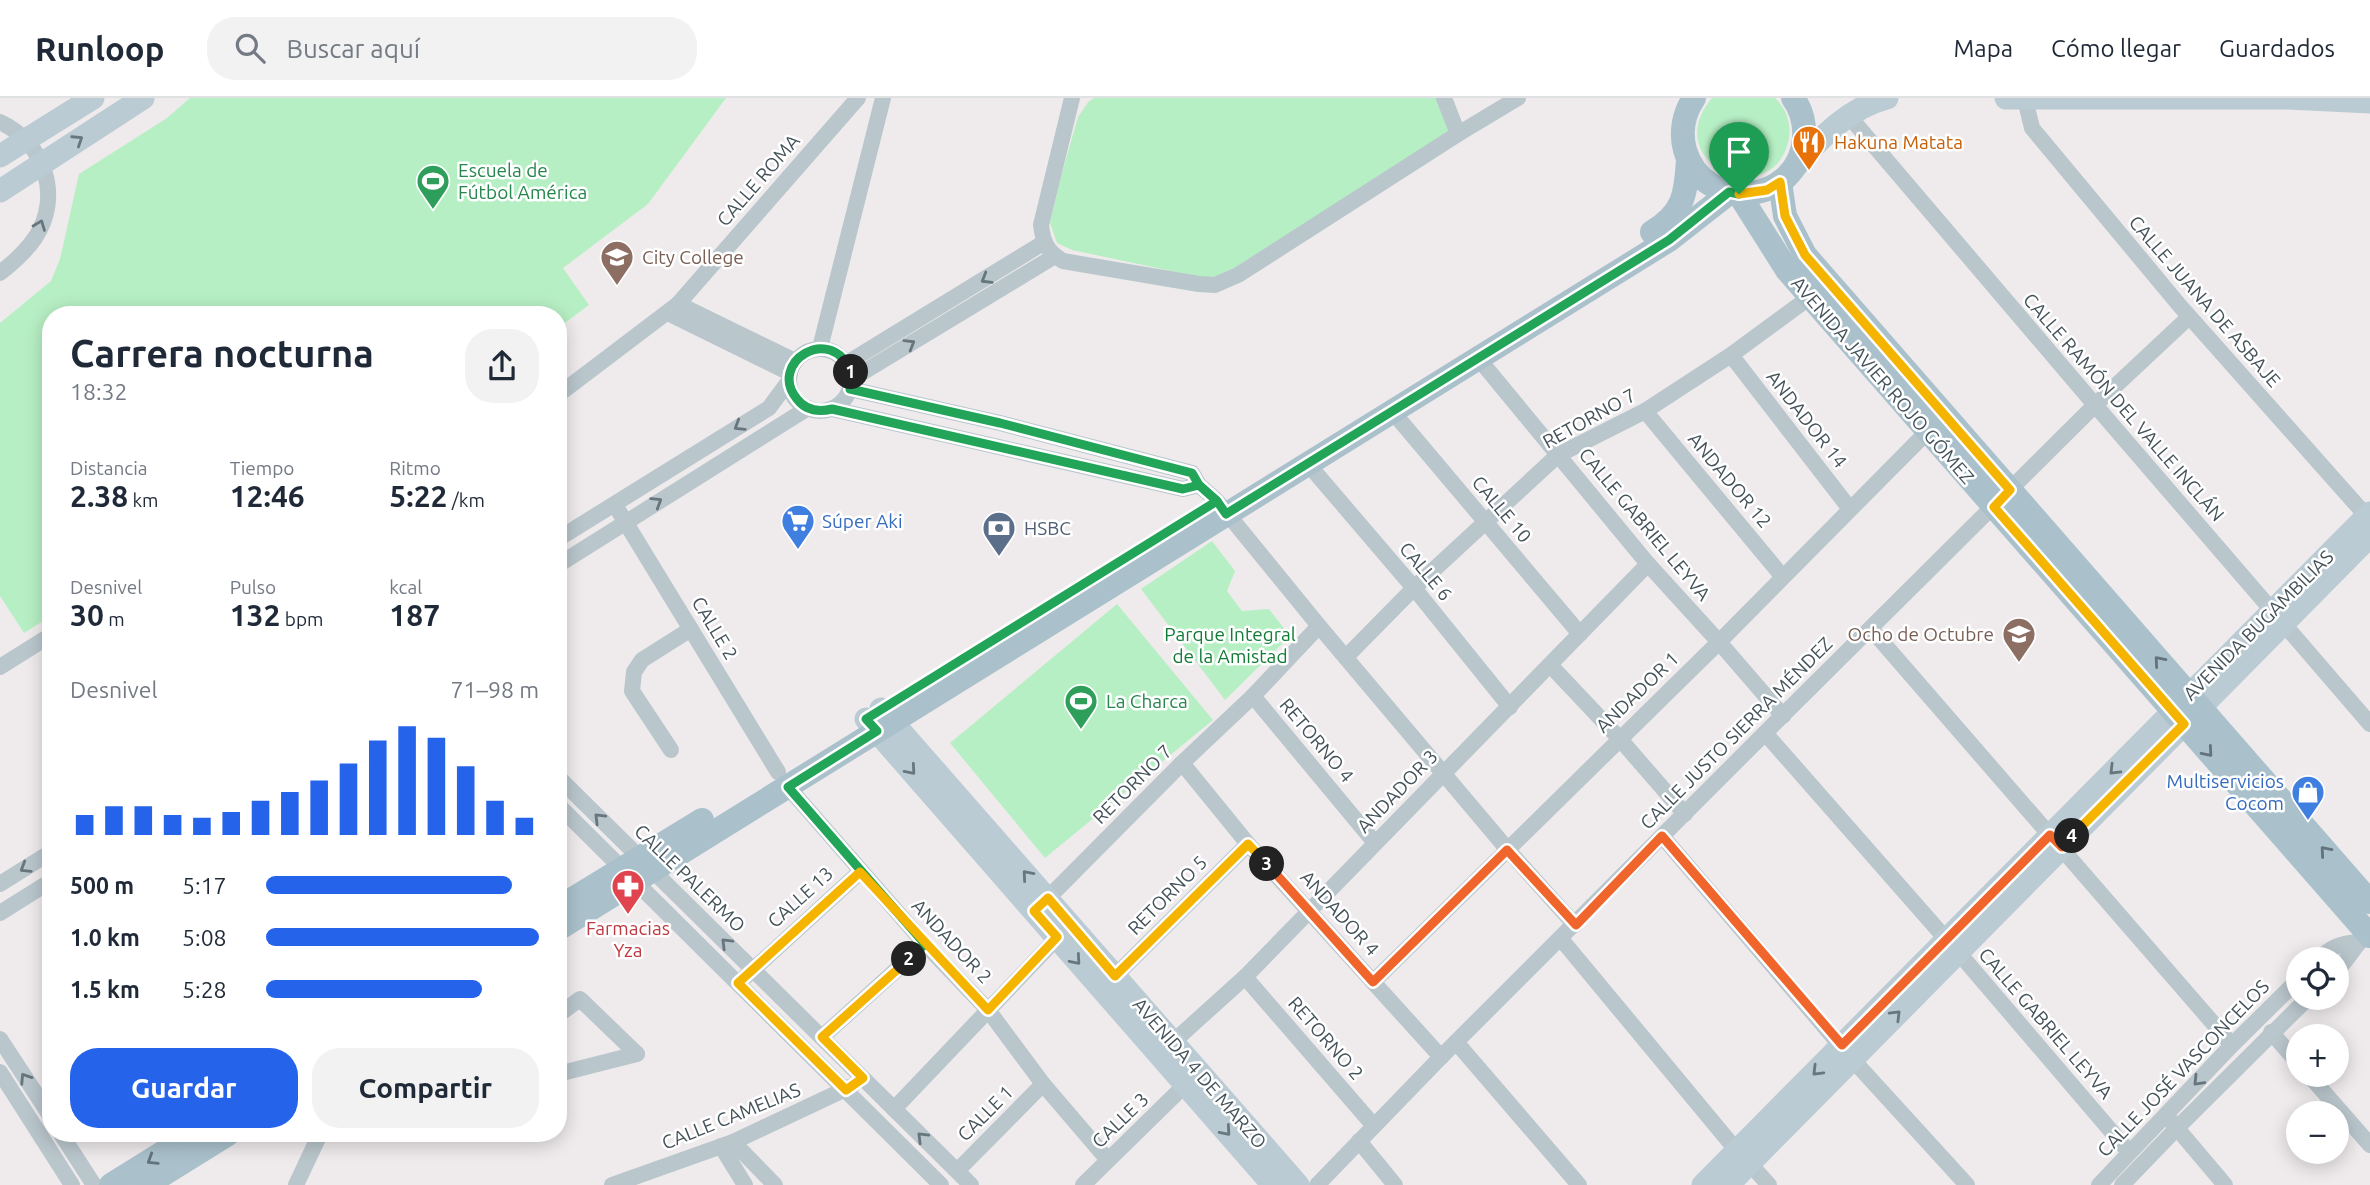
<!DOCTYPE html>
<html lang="es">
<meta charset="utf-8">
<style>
:root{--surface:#fff;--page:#f2f2f3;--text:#1f2937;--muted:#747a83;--line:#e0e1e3;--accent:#2563eb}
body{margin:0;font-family:Ubuntu,sans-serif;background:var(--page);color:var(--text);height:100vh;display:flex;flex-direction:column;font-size:26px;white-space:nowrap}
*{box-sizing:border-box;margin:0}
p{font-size:23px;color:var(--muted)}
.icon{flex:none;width:38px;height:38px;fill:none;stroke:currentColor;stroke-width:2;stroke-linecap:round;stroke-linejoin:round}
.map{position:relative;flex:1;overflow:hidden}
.side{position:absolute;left:42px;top:208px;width:525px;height:836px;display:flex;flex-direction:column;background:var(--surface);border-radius:28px;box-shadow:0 4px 18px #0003}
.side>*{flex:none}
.buttons{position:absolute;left:2286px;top:849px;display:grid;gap:14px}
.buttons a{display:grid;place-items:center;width:63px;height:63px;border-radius:50%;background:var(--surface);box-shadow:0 4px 18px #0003;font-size:35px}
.pin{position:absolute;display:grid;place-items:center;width:60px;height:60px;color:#fff;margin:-72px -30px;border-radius:50% 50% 50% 0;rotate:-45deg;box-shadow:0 0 7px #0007}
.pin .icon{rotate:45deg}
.km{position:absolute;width:35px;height:35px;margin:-18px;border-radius:50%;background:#222;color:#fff;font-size:19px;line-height:35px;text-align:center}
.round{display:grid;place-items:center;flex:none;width:74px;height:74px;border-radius:28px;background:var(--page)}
.overview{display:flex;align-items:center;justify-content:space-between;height:119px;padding:0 28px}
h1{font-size:38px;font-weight:700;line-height:52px}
.figures{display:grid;grid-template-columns:repeat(3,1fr);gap:10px;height:119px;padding:7px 28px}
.figures div{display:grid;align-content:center}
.figures b{font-size:30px;font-weight:700}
.figures small{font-size:19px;font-weight:400}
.figures p{font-size:19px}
.chart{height:196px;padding:14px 28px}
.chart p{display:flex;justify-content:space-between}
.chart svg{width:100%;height:126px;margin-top:7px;stroke:var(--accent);stroke-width:6}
.cta{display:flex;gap:14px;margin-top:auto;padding:14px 28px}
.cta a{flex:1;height:80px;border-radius:28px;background:var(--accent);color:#fff;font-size:28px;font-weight:700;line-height:80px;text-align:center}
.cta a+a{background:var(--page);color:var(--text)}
ul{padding:0 28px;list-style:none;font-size:23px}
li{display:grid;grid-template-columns:112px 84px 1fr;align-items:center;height:52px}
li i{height:18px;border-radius:9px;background:var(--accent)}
header{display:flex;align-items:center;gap:42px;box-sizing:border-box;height:98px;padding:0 35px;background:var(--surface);border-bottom:2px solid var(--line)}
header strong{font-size:33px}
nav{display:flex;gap:38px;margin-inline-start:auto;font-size:24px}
.search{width:490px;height:63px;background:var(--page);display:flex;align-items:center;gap:18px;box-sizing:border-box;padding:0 24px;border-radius:28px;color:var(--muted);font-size:26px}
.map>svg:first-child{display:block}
.green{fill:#b7efc4}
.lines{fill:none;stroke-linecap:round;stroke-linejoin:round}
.minor{stroke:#b9c6cc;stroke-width:16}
.secondary{stroke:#bbcbd4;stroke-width:23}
.primary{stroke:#aac1cc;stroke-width:24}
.oneway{stroke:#68767e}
.oneway2{stroke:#67757c}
.oneway3{stroke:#63737c}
.split-1-casing{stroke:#fff;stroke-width:14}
.split-2-casing{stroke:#fff;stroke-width:14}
.split-3-casing{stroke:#fff;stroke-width:14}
.split-4-casing{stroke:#fff;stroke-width:14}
.split-5-casing{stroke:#fff;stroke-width:14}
.split-1{stroke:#22a559;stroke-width:9}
.split-2{stroke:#22a559;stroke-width:9}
.split-3{stroke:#f5b400;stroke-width:9}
.split-4{stroke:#f0652b;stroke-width:9}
.split-5{stroke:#f5b400;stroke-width:9}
.labels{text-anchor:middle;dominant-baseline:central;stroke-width:5;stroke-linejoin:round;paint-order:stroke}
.food-label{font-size:19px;fill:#c56008;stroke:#fff;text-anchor:start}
.leisure-label{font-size:19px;fill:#27864d;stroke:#fff;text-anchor:start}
.street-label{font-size:19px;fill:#445259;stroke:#fff}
.education-label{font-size:19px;fill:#785e54;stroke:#fff;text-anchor:start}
.shop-label{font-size:19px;fill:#366cbe;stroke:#fff;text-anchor:start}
.service-label{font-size:19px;fill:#4e5e75;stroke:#fff;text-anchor:start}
.park-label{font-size:19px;fill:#137c37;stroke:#fff}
.health-label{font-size:19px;fill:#be3a42;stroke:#fff}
</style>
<header>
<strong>Runloop</strong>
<div class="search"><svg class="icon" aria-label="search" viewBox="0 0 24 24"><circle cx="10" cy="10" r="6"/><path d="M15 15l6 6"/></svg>Buscar aquí</div>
<nav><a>Mapa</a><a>Cómo llegar</a><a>Guardados</a></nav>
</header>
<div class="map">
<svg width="2370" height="1087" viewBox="0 0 2370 1087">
<rect width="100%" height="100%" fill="#efebec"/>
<g class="green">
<polygon points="190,0 726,0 648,106 563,170 589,207 558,230 558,217 51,217 51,518 24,535 0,498 0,225 51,183 60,161 79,76 167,20"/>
<polygon points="1094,0 1436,0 1451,34 1223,177 1209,181 1072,152 1057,145 1050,125 1060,82 1078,19 1089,3"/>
<path d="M1712,0H1775C1786,10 1791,25 1789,40C1775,117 1656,66 1712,0Z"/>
<polygon points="1212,443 1235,473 1227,493 1242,513 1269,511 1290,538 1225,602 1141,491"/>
<polygon points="1117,506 1213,622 1045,760 950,645"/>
</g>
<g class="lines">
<g class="minor">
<path d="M1072,0L1041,127C1043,144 1047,154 1063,163L1199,186L1215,187L1238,177L1458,36L1518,0"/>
<polyline points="1444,0 1458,36"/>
<polyline points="2025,1 2032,30 2180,208 2370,422"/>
<polyline points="1848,17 2095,307 2370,626"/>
<path d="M0,24C44,44 63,98 35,140C26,153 13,165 0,175"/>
<polyline points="678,206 795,263"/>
<polyline points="668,215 790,275"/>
<polyline points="820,250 883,0"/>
<circle cx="820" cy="282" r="31"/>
<polyline points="1731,257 1850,411"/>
<polyline points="1478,260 1648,466 1719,544 1783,618"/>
<polyline points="847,265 1043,145"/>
<polyline points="852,281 1055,158"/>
<polyline points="850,291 1000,325 1192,375 1199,387 1217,403 1319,528 1508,752 1575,827"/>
<polyline points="558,297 678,206 858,0"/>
<polyline points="832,311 1183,391 1199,387"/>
<polyline points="1392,313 1580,536"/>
<polyline points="1645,313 1782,478"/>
<polyline points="1308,366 1414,490 1510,609"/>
<polyline points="615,407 778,674"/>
<polyline points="558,441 769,310 789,283"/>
<polyline points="558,467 808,310"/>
<polyline points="1871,531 2232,947"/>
<polyline points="1346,559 1414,490 1558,357 1645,313 1731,257 1810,199"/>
<polyline points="1551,568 1619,640 1685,716"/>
<polyline points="0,569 51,537"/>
<polyline points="1253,598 1375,745"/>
<polyline points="1765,635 1946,841"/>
<polyline points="671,652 632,593 634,574 642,562 691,531"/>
<polyline points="1182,665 1248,746 1441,959"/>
<polyline points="558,679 971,1087"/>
<polyline points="788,689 925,846 988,912 1043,986 1108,1062"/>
<polyline points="558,707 941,1087"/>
<polyline points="1662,738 1852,961 1967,1087"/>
<polyline points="0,786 51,754"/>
<polyline points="1041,807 1182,665 1253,598 1319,528"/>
<polyline points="0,815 51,783"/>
<polyline points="1561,841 1737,1053"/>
<polyline points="1958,854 2129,1054"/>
<path d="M2319,861C2331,849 2341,845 2358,844"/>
<path d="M2336,873C2349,861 2355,846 2368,836"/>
<polyline points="1115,878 1248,746"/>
<polyline points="745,879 860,774"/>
<polyline points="1245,879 1374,1028"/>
<polyline points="1373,884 1719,544 1928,333"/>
<polyline points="558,917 580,901 637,956"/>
<polyline points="2271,934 2298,965"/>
<polyline points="822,939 925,846"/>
<polyline points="0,941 51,1019"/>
<polyline points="1173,944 1245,879 1648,466"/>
<polyline points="1456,944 1579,1087"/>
<polyline points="0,974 72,1087"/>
<polyline points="558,976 637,956"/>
<polyline points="2308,976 2370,1047"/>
<polyline points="894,1011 1057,840"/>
<polyline points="2170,1022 2225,1087"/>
<polyline points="61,1036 94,1087"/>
<polyline points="1359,1043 1395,1087"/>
<polyline points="733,1044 775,1087"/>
<polyline points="721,1048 745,1087"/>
<polyline points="1749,1065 1769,1087"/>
<polyline points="957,1073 1043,986"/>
<polyline points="296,1087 320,1036"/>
<polyline points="612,1087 733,1044 852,988"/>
<polyline points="1083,1087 1185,987"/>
<polyline points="1317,1087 1441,959 1765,635 2095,307 2189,219"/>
<polyline points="2099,1087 2232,947 2298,882"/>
<polyline points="2122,1087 2177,1030 2308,900"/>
</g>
<g class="secondary">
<polyline points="2006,0 2288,0 2370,4"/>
<polyline points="0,58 93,0"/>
<path d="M1796,68C1821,39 1849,10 1887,0"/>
<polyline points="0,93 143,0"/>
<polyline points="881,611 1298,1087"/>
<polyline points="866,621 1273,1087"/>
<polyline points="1703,1087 2370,415"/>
<polyline points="1728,1087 2370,438"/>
</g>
<g class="primary">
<path d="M1694,0C1684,15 1680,34 1685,52C1704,116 1798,107 1804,41C1805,26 1802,12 1793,0"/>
<polyline points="1780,84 1785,118 1805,157 2370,804"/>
<polyline points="1739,96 1787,172 2370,838"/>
<path d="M1652,134C1684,115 1686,96 1688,61"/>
<polyline points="558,810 702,722"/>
<polyline points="558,831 1669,142 1729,95"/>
<polyline points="111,1087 193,1036"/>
<polyline points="146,1087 228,1036"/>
</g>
</g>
<defs><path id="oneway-chevron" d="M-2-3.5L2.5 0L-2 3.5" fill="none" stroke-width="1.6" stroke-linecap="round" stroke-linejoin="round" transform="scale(1.75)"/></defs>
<g class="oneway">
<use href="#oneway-chevron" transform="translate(78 42) rotate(-33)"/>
<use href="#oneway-chevron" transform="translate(911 672) rotate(49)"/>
<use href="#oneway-chevron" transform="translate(2114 672) rotate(135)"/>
<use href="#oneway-chevron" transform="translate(1027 777) rotate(-131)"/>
<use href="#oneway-chevron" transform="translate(1076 862) rotate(49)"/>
<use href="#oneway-chevron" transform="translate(1896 917) rotate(-45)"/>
<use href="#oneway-chevron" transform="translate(1817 973) rotate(135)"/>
<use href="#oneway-chevron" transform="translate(1226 1033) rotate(49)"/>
</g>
<g class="oneway2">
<use href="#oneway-chevron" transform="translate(40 127) rotate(-69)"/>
<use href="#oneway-chevron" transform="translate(986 181) rotate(149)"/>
<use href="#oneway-chevron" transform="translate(910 246) rotate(-31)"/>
<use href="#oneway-chevron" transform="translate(739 328) rotate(148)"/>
<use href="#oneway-chevron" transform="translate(657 404) rotate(-32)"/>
<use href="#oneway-chevron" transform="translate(599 720) rotate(-135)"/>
<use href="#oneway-chevron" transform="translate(25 770) rotate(148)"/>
<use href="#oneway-chevron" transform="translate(726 845) rotate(-135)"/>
<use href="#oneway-chevron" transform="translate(25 980) rotate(-123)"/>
<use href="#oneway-chevron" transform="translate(2198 983) rotate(134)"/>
<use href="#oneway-chevron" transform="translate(922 1039) rotate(-135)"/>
</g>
<g class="oneway3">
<use href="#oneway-chevron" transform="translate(2159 563) rotate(-131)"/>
<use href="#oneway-chevron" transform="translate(2208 654) rotate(49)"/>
<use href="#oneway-chevron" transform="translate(2325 753) rotate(-131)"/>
<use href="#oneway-chevron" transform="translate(152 1062) rotate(148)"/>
</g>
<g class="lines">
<defs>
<path id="split-1" d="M851,274C831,224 767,265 797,301C806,313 819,314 832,311L1183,391L1199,387L1217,403L1226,416L1669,142L1729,94L1739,96"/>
<polyline id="split-2" points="851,274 850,291 1000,325 1192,375 1199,387 1217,403 866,621 877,633 788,689 925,846 909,861"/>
<polyline id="split-3" points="909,861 822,939 863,980 846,992 738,885 860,774 988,912 1057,839 1034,813 1048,800 1115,878 1248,746 1267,766"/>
<polyline id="split-4" points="1267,766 1373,884 1507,752 1576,827 1662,738 1842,947 2050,737 2062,749 2072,738"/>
<polyline id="split-5" points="1739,96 1767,92 1780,84 1785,118 1805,157 2010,392 1994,409 2184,626 2072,738"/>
</defs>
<use href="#split-1" class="split-1-casing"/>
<use href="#split-2" class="split-2-casing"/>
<use href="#split-3" class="split-3-casing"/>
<use href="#split-4" class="split-4-casing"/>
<use href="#split-5" class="split-5-casing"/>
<use href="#split-1" class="split-1"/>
<use href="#split-2" class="split-2"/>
<use href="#split-3" class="split-3"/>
<use href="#split-4" class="split-4"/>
<use href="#split-5" class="split-5"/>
</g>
<defs>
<symbol id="restaurant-pin" viewBox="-11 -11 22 30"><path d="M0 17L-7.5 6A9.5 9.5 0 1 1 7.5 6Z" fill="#e8710a" stroke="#fff"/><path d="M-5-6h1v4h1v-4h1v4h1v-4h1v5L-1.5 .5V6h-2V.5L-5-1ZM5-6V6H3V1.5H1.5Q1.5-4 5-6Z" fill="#fff"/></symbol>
<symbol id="stadium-pin" viewBox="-11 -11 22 30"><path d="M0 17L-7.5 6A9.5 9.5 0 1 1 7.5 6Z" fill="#2e9e5b" stroke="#fff"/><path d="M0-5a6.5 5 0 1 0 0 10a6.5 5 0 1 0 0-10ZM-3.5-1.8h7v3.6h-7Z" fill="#fff"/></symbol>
<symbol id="school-pin" viewBox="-11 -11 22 30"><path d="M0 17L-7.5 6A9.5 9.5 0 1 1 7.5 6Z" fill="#8d6e63" stroke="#fff"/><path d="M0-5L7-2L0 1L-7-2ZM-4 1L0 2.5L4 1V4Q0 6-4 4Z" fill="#fff"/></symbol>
<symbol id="supermarket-pin" viewBox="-11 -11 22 30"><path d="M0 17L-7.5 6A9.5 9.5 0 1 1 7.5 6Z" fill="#3f7fe0" stroke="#fff"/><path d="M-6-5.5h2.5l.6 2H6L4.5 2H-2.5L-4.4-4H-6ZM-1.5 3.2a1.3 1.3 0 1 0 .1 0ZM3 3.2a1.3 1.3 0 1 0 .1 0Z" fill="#fff"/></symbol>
<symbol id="bank-pin" viewBox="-11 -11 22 30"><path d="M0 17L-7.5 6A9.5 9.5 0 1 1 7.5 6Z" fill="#5c6f8a" stroke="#fff"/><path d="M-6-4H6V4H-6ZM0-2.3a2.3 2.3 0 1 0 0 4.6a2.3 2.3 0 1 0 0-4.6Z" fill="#fff"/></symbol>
<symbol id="shop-pin" viewBox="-11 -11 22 30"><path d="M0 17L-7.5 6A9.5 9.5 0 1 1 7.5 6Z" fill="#3f7fe0" stroke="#fff"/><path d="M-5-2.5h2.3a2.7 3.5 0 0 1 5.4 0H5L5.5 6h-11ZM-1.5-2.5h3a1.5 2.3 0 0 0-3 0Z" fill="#fff"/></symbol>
<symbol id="pharmacy-pin" viewBox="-11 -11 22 30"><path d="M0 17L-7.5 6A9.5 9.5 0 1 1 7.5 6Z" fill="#e0444e" stroke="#fff"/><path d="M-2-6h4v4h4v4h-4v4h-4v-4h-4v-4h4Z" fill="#fff"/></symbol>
</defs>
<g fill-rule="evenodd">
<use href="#restaurant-pin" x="1790" y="25" width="38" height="52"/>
<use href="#stadium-pin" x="414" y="64" width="38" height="52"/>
<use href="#school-pin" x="598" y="140" width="38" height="52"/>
<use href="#supermarket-pin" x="779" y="404" width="38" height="52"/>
<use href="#bank-pin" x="980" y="411" width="38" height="52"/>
<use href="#school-pin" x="2000" y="517" width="38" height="52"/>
<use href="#stadium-pin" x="1062" y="584" width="38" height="52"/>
<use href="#shop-pin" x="2289" y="675" width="38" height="52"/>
<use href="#pharmacy-pin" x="609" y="769" width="38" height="52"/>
</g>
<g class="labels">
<g class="food-label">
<text x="1834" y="44">Hakuna Matata</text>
</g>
<g class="leisure-label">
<text x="458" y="72">Escuela de<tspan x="458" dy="22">Fútbol América</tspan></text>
<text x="1106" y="603">La Charca</text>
</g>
<g class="street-label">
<text transform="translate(758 82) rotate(-49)">CALLE ROMA</text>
<text transform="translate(2205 203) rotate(49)">CALLE JUANA DE ASBAJE</text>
<text transform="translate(1883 282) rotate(49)">AVENIDA JAVIER ROJO GÓMEZ</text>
<text transform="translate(2124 309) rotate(49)">CALLE RAMÓN DEL VALLE INCLÁN</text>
<text transform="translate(1589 320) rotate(-29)">RETORNO 7</text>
<text transform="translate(1807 321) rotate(52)">ANDADOR 14</text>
<text transform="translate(1730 382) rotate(50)">ANDADOR 12</text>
<text transform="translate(1502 411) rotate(50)">CALLE 10</text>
<text transform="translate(1645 426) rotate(50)">CALLE GABRIEL LEYVA</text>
<text transform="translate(1426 473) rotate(50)">CALLE 6</text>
<text transform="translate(2258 527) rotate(-45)">AVENIDA BUGAMBILIAS</text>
<text transform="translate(715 530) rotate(59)">CALLE 2</text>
<text transform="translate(1637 594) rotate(-44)">ANDADOR 1</text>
<text transform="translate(1736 635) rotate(-45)">CALLE JUSTO SIERRA MÉNDEZ</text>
<text transform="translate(1317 642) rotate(50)">RETORNO 4</text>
<text transform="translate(1132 686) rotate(-45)">RETORNO 7</text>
<text transform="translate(1397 693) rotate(-46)">ANDADOR 3</text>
<text transform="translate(690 780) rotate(44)">CALLE PALERMO</text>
<text transform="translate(1167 797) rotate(-45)">RETORNO 5</text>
<text transform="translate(800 799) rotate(-42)">CALLE 13</text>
<text transform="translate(1340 815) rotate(48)">ANDADOR 4</text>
<text transform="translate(952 843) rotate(47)">ANDADOR 2</text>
<text transform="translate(2046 925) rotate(49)">CALLE GABRIEL LEYVA</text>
<text transform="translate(1326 940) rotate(49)">RETORNO 2</text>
<text transform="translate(2183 970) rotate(-46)">CALLE JOSÉ VASCONCELOS</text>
<text transform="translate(1200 975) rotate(49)">AVENIDA 4 DE MARZO</text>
<text transform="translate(985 1015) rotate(-45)">CALLE 1</text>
<text transform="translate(731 1018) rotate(-22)">CALLE CAMELIAS</text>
<text transform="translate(1120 1022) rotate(-44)">CALLE 3</text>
</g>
<g class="education-label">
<text x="642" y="159">City College</text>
<text x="1994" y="536" text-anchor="end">Ocho de Octubre</text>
</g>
<g class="shop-label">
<text x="822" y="423">Súper Aki</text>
<text x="2284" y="683" text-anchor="end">Multiservicios<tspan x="2284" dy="22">Cocom</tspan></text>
</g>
<g class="service-label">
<text x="1024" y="430">HSBC</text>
</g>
<g class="park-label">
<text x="1230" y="536">Parque Integral<tspan x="1230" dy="22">de la Amistad</tspan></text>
</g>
<g class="health-label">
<text x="628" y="830">Farmacias<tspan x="628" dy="22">Yza</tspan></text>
</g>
</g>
</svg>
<div class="buttons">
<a><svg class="icon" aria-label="locate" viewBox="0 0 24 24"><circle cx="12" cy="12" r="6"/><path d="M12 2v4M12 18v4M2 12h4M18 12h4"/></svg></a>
<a>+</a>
<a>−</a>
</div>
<div class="pin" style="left:1739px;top:96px;background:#1e9e55"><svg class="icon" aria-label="arrive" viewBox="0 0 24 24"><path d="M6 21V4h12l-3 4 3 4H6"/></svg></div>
<b class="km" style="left:851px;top:274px">1</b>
<b class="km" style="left:909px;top:861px">2</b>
<b class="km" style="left:1267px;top:766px">3</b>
<b class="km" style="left:2072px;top:738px">4</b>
<section class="side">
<div class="overview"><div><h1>Carrera nocturna</h1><p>18:32</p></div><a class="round"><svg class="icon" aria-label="share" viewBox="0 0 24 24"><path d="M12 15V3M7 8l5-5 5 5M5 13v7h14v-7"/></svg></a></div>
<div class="figures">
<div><p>Distancia</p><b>2.38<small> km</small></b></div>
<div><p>Tiempo</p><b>12:46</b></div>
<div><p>Ritmo</p><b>5:22<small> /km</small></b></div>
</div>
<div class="figures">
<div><p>Desnivel</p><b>30<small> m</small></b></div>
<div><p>Pulso</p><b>132<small> bpm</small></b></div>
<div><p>kcal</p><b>187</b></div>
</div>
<div class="chart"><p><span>Desnivel</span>71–98 m</p>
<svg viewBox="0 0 160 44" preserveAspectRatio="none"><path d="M5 44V37M15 44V34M25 44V34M35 44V37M45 44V38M55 44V36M65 44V32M75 44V29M85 44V25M95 44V19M105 44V11M115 44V6M125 44V10M135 44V20M145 44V32M155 44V38"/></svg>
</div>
<ul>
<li><b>500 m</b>5:17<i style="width:90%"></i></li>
<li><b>1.0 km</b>5:08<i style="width:100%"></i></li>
<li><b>1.5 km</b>5:28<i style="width:79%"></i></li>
</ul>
<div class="cta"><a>Guardar</a><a>Compartir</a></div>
</section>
</div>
